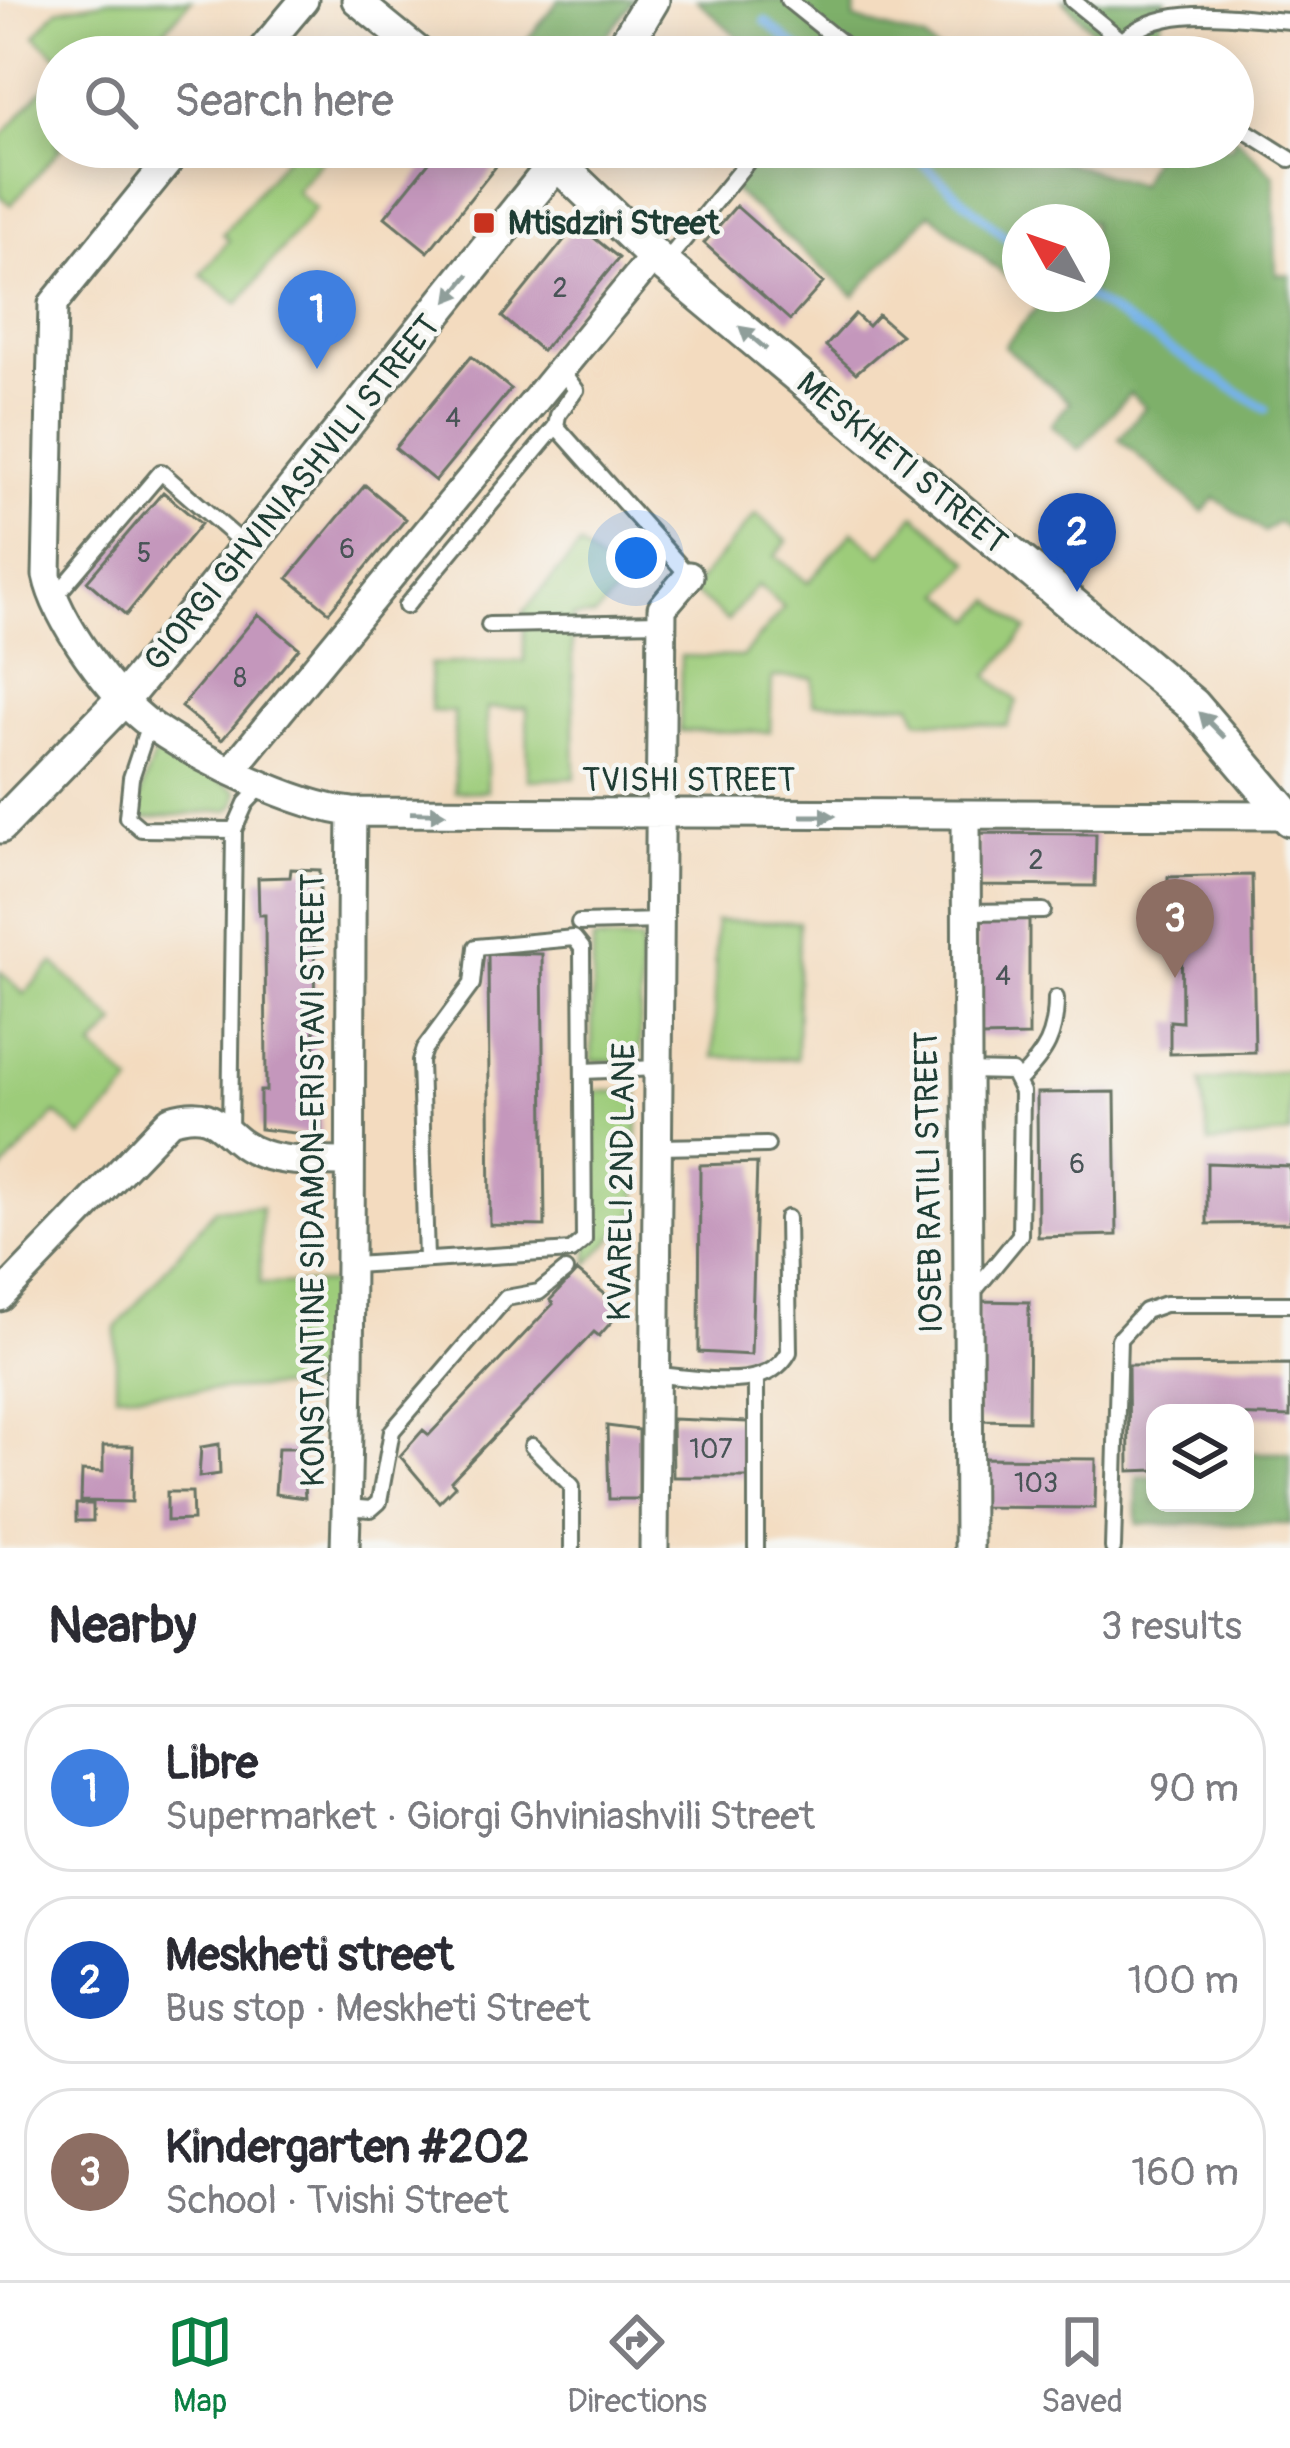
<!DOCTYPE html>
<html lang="en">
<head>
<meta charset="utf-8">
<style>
  :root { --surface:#fff; --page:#f2f2f3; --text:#2b2b33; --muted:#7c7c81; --line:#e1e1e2; --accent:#0b8043 }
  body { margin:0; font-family:Pangolin,sans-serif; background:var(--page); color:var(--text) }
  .controls { position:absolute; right:36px; bottom:36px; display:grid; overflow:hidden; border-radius:24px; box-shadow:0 6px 30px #0003 }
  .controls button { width:108px; height:108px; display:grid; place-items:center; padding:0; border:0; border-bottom:3px solid var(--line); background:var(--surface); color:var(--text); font:60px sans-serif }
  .compass { position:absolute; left:1002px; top:204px; width:108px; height:108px; border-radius:50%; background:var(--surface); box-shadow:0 6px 30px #0003; rotate:310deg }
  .you { position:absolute; left:636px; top:558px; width:42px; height:42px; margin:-30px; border:9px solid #fff; border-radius:50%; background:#1a73e8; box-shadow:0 0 0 18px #1a73e833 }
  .badge { display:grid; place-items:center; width:78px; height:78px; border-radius:50%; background:var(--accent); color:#fff; font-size:39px; font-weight:700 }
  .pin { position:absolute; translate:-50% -99px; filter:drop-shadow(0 3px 6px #0008) }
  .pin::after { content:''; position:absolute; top:63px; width:42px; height:36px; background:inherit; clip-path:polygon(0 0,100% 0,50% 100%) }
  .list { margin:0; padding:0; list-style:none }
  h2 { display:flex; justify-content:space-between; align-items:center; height:156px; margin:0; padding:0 48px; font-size:51px }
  h2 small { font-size:39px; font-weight:400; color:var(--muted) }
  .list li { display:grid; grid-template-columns:78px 1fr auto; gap:36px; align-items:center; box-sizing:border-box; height:168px; margin:0 24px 24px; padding:0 24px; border:3px solid var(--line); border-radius:48px }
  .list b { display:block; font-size:45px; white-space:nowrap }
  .list p { margin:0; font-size:39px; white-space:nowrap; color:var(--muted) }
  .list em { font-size:39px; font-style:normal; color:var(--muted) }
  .icon { flex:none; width:66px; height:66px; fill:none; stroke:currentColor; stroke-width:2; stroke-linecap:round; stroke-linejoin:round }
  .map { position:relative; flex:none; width:1290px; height:1548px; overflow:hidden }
  .search { position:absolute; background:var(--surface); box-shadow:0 6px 30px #0003; left:36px; right:36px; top:36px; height:132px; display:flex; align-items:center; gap:30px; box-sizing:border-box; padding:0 42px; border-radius:66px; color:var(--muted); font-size:45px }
  .sheet { height:732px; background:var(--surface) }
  nav { display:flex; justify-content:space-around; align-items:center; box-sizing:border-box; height:168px; border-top:3px solid var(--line); background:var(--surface); font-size:33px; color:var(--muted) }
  nav a { display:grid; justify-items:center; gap:6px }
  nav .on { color:var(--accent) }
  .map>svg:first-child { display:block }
  .green { fill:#9dcc7a; stroke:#5e8457; stroke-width:3 }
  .forest { fill:#7eb06a; stroke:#4e764f; stroke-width:3 }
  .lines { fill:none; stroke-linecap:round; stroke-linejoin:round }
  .stream { stroke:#76b2e8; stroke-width:9 }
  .building { fill:#c497bc }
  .service-casing { stroke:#697465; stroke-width:20 }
  .minor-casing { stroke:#697465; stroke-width:33 }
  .tertiary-casing { stroke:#697465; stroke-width:39 }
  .service { stroke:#fff; stroke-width:14 }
  .minor { stroke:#fff; stroke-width:27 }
  .tertiary { stroke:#fff; stroke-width:33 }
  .oneway { fill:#8f9e9a }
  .poi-dot { fill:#c8321e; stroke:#f6f6f2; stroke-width:4.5 }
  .labels { text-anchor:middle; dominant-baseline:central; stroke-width:9; stroke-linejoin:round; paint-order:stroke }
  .number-label { font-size:27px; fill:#485456 }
  .poi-label { font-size:33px; font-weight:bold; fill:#1f3d34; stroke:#f6f6f2; text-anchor:start }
  .street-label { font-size:33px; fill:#1f3d34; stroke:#f6f6f2 }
</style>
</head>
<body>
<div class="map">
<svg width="1290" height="1548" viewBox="0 0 1290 1548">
  <rect width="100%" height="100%" fill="#f6f6f2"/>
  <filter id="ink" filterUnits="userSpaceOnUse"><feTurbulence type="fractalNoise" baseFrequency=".00833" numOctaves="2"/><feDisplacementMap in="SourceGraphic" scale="24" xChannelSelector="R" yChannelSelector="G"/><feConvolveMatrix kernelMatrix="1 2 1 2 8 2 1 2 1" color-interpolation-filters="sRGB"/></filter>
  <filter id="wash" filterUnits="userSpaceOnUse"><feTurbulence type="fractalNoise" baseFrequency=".004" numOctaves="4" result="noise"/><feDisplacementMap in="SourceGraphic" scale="48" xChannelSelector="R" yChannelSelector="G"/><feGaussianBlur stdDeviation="2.7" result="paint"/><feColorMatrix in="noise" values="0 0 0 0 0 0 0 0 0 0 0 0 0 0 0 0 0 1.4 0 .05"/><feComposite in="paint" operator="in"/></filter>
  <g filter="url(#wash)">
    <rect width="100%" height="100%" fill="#f3dbbf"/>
    <path class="green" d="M110 0H191L141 57H58L35 36 57 10Z
      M57 73V147H62L11 205 0 196V138Z
      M294 147H333L296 191 315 209 238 304 201 275 229 240 223 234Z
      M756 514 787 541 775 556 808 583 853 531 881 555 915 515 970 562 943 594 974 620 992 600 1027 630 988 676 1017 701 1007 726 918 720 912 704 813 703V678L772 677 770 732 680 731 681 656 742 657 784 608 758 585 727 621 691 590Z
      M580 546 624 584 595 616 572 617 575 778 528 780 527 708H487V791L455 792 454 712 431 711 430 664 524 661V611Z
      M164 748 237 791 235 804 229 810 138 819 134 814 153 757Z
      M716 921 799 922 797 1059 714 1057Z
      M593 940 641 941 640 1062 592 1061Z
      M53 963 116 1023 93 1048 132 1084 82 1137 56 1113 0 1173V971L24 994Z
      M1290 1070V1134L1209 1144 1201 1082Z
      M590 1091 638 1092 637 1212 588 1264Z
      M261 1207 260 1284 335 1283 337 1385 116 1394V1328L216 1208Z"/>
    <path class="forest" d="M559 0H634L591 57H513Z
      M697 0H856L854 19 925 40 945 57H760Z
      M1063 0H1166L1152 57H1118Z
      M1233 135 1274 175 1276 274 1290 275V531L1277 522 1264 532 1215 498 1203 512 1119 439 1145 407 1130 393 1079 450 1051 425 1070 402 1004 346 1039 305 1027 294H1092V222H1020V288L930 213 854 296 732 189 767 147H1015L1139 185 1157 147H1233Z
      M1245 1453H1290V1524H1137V1477H1155V1503H1245Z"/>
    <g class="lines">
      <path class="stream" d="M765 21 808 57
        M904 147 1020 250
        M1083 294 1265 409"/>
    </g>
    <g id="blocks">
      <path class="building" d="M441 147H496L505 155 428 252 385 217Z
        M736 206 823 283 790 320 704 243Z
        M577 224 619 258 542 351 502 317Z
        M855 314 868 326 878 315 901 335 856 373 826 346Z
        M471 356 511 389 435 481 395 448Z
        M365 485 406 519 329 612 288 578Z
        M163 492 201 524 126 615 87 581Z
        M258 614 299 648 222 740 181 707Z
        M977 833 1096 834 1095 886 977 885Z
        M291 869 320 870V895H314L315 1107H321V1136L260 1129V1091H266L265 915H259L258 878 290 877Z
        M1252 875 1255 1052 1170 1054V1021L1182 1022 1181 911H1168V877Z
        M976 916H1029V1036L977 1037Z
        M488 953 542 954 545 1226 490 1225Z
        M1115 1092 1117 1235 1038 1237 1037 1093Z
        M757 1163 751 1355 699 1352 700 1165Z
        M1207 1163 1290 1166V1223L1207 1224Z
        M577 1271 623 1309 599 1336 594 1332 451 1481 455 1486 439 1502 400 1456 423 1430 429 1435 553 1304 550 1300Z
        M977 1301 1029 1302 1028 1421 976 1420Z
        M1290 1364V1417L1155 1413V1470L1129 1471 1128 1365Z
        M672 1419 748 1422 751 1477H673Z
        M607 1426 639 1430V1499H609Z
        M219 1444 220 1474 199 1477 201 1447Z
        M103 1446H133L132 1502 81 1501 82 1471 103 1472Z
        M278 1448H301L305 1498 275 1494Z
        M977 1458 1096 1459 1095 1508 977 1507Z
        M167 1492H192L193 1520 167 1521Z
        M76 1504H93V1521H76Z"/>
    </g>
  </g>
  <g filter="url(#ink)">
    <use href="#blocks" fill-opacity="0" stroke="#697465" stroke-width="3"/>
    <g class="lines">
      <defs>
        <path id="service" d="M788 0 859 57
          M1072 0 1142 57
          M1122 41C1163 1 1237 18 1290 21
          M1233 123 1290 159
          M664 264 756 151
          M561 370 576 390 558 415 556 426 689 576
          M55 597 161 472 247 547
          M406 606 556 426
          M489 625 662 622
          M149 724 131 778 127 817 141 829 234 830
          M963 912 1043 911
          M579 923 661 921
          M583 1071 659 1068
          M964 1071 1012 1072 1022 1092 1020 1235 969 1297
          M1020 1079C1046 1053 1056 1036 1056 998
          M230 1133 234 830 246 803 264 784
          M658 1147 767 1145
          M354 1265 571 1251 584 1240 582 948 574 938 476 947 472 984 424 1049 420 1061 426 1259
          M656 1375C698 1377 766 1395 789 1352L787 1218
          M532 1446 572 1486V1548
          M346 1507 371 1509 379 1502 392 1431 506 1298 539 1292 565 1271
          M756 1548V1379
          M1113 1548 1119 1339 1145 1311 1165 1304H1290"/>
        <path id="minor" d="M356 0 426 57
          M256 57 304 0
          M180 147 53 304 47 575C56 620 113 698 151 725 198 759 296 806 352 812L1290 815
          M233 768 654 256
          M966 815 969 1548
          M0 1297 170 1120C223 1103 220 1140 262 1154 289 1163 319 1161 347 1162
          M345 1548C353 1303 349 1058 352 812
          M654 1548 662 608 689 576"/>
        <path id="tertiary" d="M618 57 652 0
          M559 165 654 256 1193 705 1290 819
          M0 826 124 698 186 623 569 147"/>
      </defs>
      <use href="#service" class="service-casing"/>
      <use href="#minor" class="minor-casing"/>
      <use href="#tertiary" class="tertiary-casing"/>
      <use href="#service" class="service"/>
      <use href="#minor" class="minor"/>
      <use href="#tertiary" class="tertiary"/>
    </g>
    <defs><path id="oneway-solid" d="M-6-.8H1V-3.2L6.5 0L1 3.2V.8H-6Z" transform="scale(3)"/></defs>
    <g class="oneway">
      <use href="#oneway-solid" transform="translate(458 288) rotate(129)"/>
      <use href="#oneway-solid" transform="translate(753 338) rotate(-140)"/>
      <use href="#oneway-solid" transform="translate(1212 725) rotate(-135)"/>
      <use href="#oneway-solid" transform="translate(428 813) rotate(1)"/>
      <use href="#oneway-solid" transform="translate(818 816)"/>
    </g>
  </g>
  <rect class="poi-dot" x="472" y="211" width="24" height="24" rx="6"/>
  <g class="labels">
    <g class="number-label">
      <text x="560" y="288">2</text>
      <text x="453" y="418">4</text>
      <text x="347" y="549">6</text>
      <text x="144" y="553">5</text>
      <text x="240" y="678">8</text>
      <text x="1036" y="860">2</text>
      <text x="1003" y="976">4</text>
      <text x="1077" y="1164">6</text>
      <text x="711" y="1449">107</text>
      <text x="1036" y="1483">103</text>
    </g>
    <g class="poi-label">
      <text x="508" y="223">Mtisdziri Street</text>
    </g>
    <g class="street-label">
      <text transform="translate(902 463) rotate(40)">MESKHETI STREET</text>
      <text transform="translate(292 493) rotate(-51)">GIORGI GHVINIASHVILI STREET</text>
      <text x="689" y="780">TVISHI STREET</text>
      <text transform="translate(313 1180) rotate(-90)">KONSTANTINE SIDAMON-ERISTAVI STREET</text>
      <text transform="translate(622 1182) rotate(-89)">KVARELI 2ND LANE</text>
      <text transform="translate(929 1182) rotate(-91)">IOSEB RATILI STREET</text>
    </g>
  </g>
</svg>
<div class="controls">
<button><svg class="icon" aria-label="layers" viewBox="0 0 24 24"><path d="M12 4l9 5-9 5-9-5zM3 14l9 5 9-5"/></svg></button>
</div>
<svg class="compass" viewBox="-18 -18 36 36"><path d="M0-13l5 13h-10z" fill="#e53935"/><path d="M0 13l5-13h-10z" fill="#7c7c81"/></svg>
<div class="you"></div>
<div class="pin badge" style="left:317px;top:369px;background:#3f7fe0">1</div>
<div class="pin badge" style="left:1077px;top:592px;background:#1a4fb4">2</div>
<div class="pin badge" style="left:1175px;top:978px;background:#8d6e63">3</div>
<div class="search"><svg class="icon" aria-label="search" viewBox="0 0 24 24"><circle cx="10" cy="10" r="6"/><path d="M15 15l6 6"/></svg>Search here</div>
</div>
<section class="sheet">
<h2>Nearby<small>3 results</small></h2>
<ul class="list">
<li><span class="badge" style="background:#3f7fe0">1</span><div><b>Libre</b><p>Supermarket · Giorgi Ghviniashvili Street</p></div><em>90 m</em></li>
<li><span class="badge" style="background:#1a4fb4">2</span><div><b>Meskheti street</b><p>Bus stop · Meskheti Street</p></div><em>100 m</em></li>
<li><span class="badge" style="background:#8d6e63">3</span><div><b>Kindergarten #202</b><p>School · Tvishi Street</p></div><em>160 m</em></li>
</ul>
</section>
<nav>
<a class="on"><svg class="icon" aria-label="map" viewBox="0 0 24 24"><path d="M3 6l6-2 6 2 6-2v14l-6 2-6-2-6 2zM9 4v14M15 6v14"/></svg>Map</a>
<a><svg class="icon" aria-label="directions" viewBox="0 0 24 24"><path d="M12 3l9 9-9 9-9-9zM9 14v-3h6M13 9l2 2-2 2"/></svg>Directions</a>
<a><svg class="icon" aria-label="saved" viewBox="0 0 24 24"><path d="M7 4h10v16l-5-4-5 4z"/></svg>Saved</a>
</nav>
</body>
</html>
